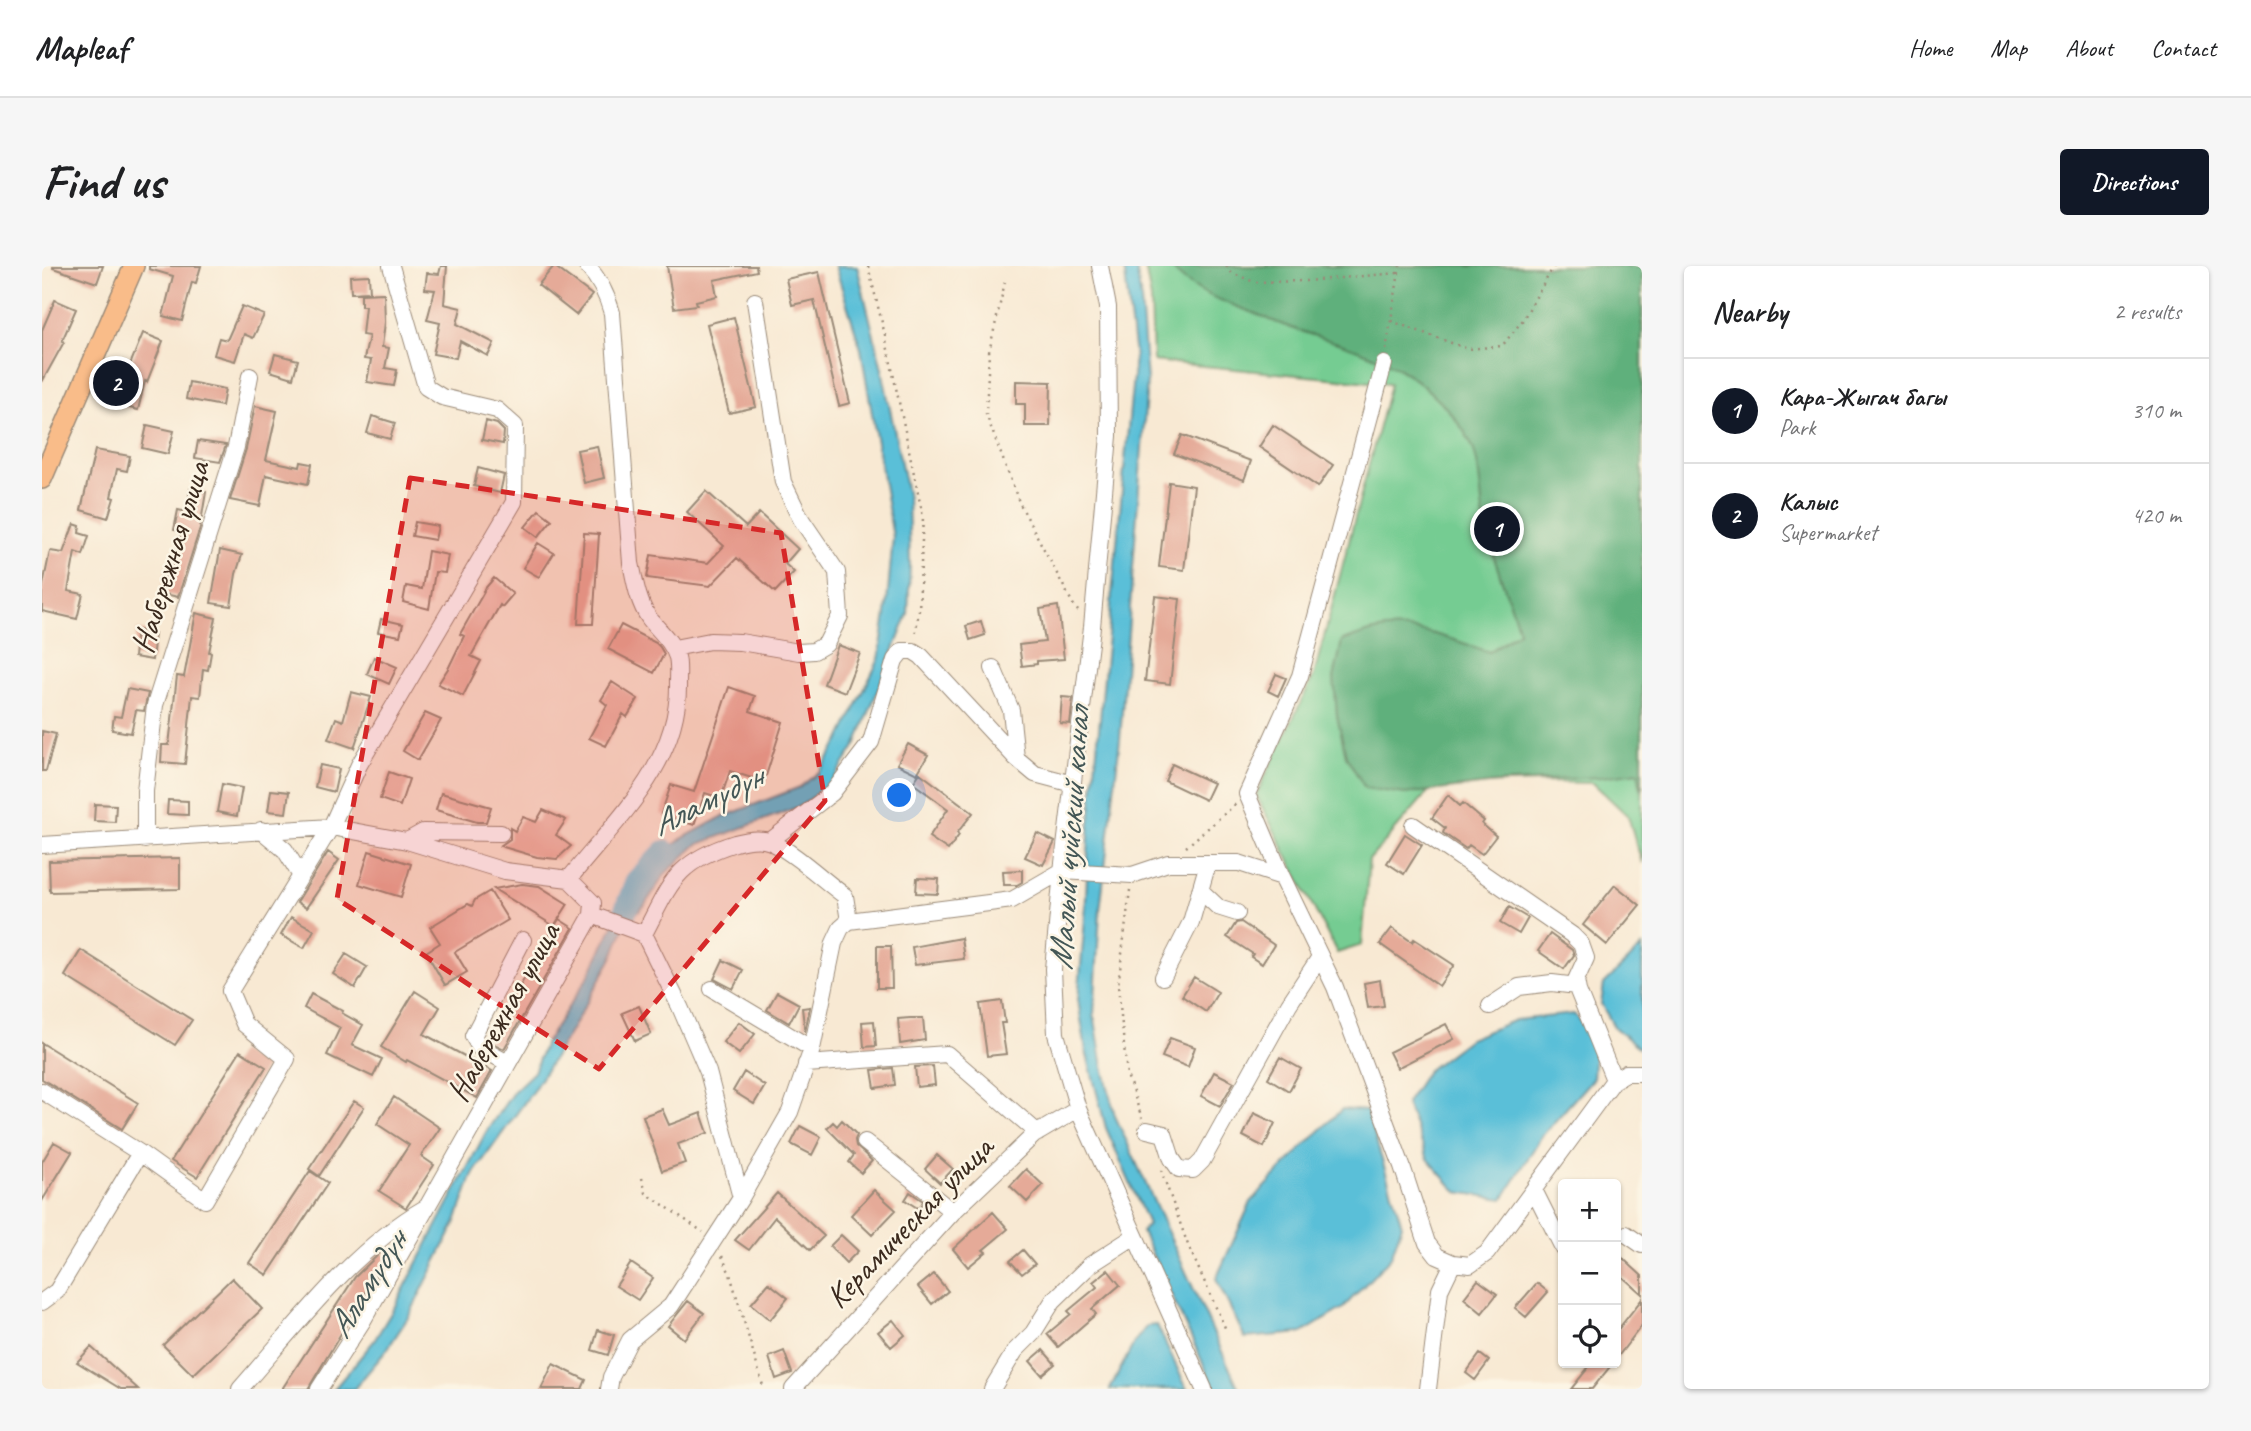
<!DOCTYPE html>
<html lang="en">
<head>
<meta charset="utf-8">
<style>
  :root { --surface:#fff; --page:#f6f6f6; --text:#202124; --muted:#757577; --line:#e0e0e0; --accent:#111827 }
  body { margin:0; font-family:Caveat,sans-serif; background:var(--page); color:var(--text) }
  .controls { position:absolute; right:21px; bottom:21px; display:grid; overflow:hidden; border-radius:7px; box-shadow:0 2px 5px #0004 }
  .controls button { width:63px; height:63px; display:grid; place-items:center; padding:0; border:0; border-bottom:2px solid var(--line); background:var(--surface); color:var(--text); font:35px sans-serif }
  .you { position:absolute; left:858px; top:530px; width:24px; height:24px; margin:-18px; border:5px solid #fff; border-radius:50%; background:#1a73e8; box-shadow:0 0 0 10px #1a73e833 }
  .badge { display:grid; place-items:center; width:46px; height:46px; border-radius:50%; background:var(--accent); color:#fff; font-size:23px; font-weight:700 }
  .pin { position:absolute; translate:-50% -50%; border:4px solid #fff; box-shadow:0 2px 7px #0006 }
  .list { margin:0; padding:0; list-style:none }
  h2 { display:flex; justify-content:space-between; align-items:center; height:91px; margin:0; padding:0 28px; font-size:30px }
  h2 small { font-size:23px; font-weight:400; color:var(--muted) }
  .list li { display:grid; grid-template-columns:46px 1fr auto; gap:21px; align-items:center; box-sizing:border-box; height:105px; padding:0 28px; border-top:2px solid var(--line) }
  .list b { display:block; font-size:26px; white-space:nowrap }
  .list p { margin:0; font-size:23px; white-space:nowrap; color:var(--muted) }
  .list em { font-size:23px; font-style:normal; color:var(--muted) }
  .icon { flex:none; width:38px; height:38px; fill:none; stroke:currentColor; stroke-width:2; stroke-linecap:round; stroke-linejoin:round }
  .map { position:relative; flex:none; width:1600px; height:1123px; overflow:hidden; border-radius:7px }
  header { display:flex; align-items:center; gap:42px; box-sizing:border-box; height:98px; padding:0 35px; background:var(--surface); border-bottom:2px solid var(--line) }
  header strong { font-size:33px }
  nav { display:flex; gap:38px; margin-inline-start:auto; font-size:24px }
  .intro { display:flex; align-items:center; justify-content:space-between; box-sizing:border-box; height:168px; padding:0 42px }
  h1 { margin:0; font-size:49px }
  .button { padding:18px 32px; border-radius:7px; background:var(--accent); color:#fff; font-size:24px; font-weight:700 }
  main { display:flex; gap:42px; padding:0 42px }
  aside { flex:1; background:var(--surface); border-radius:7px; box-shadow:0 2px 5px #0004 }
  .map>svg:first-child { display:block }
  .green { fill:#74cc92; stroke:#587b58; stroke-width:2 }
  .forest { fill:#5fb07c; stroke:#4d6d4d; stroke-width:2 }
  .water { fill:#5abfd8; stroke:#4a747b; stroke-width:2 }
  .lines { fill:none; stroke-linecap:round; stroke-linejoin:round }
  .river { stroke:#5abfd8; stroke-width:24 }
  .building { fill:#e5aa98 }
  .minor-casing { stroke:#9a8a78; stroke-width:18 }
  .major-casing { stroke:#9a8a78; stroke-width:22 }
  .path { stroke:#9a8a78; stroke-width:2.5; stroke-dasharray:2 5; stroke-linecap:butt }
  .minor { stroke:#fff; stroke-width:16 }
  .major { stroke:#f9bc89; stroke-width:19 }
  .marked { fill:#d62828; fill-opacity:0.2; stroke:#d62828; stroke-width:5; stroke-dasharray:14 9; stroke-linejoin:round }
  .labels { text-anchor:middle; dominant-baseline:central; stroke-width:5; stroke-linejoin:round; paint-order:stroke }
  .street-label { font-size:33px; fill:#3b2a1e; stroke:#fcf5e5 }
  .water-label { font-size:35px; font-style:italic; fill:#445756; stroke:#fcf5e5 }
</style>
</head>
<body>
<header>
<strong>Mapleaf</strong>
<nav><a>Home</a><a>Map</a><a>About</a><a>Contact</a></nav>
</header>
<div class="intro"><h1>Find us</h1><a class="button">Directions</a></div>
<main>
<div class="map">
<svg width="1600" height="1123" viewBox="0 0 1600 1123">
  <rect width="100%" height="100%" fill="#fcf5e5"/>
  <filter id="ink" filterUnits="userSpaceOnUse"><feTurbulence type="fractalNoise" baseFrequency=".0143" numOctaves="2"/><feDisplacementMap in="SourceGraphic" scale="14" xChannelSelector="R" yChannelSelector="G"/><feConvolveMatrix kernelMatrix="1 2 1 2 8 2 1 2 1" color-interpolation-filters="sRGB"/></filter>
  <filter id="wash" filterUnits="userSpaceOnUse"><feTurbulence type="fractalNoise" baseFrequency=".00686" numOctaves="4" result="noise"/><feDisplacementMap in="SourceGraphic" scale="28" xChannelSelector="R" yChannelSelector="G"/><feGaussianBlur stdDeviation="1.57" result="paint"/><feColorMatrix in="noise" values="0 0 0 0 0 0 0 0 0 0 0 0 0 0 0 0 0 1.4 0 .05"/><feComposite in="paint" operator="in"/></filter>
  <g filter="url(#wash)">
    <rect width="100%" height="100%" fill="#f8e9d3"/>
    <path class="green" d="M1103 0H1600V597L1586 550 1551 517 1502 516 1392 519 1327 594 1320 679 1295 687 1214 529 1272 409 1348 118 1111 95 1109 33Z"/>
    <path class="forest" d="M1128 0H1600V528L1596 506 1559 511 1455 517 1363 528 1323 522 1304 490 1295 450 1292 412 1300 375C1311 372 1322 367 1333 365 1370 356 1412 374 1447 386L1477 365C1467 332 1454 301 1445 269 1438 245 1440 207 1432 185 1420 153 1383 117 1354 101 1313 78 1266 71 1224 52 1192 38 1151 29 1128 0Z"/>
    <path class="water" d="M793 0H815L840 103 866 232 868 299 866 348 814 479 790 516 759 540 654 579 624 607 602 640 585 656 570 692 528 766 490 826 431 908 413 958 367 1050 344 1085 312 1123H292L332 1075 352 1042 444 866 472 825 492 806 502 779 547 709 579 643 606 599 639 573 678 552 758 521 778 505 798 474 837 393 844 348 851 271 819 83Z
      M1082 0H1094L1099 34 1105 115 1078 473 1058 644 1052 748 1061 801 1073 850 1197 1123H1173L1100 966 1106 958 1064 862 1044 785 1036 734 1043 652 1047 567 1093 90Z
      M1600 681V784L1573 762 1559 738 1562 718Z
      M1532 748 1548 768 1553 782 1551 812 1499 871 1461 933 1415 926 1386 893 1364 837 1385 805 1427 773 1473 754Z
      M1300 843 1325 845 1360 959 1349 991 1301 1042 1260 1067 1203 1072 1174 1013 1209 936 1260 882Z
      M1115 1059 1145 1123H1068L1093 1075 1105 1060Z"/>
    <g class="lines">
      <path class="river" d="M581 651 595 615 623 586"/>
    </g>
    <g id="blocks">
      <path class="building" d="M11 0H61L55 17 11 2Z
        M107 0H159L154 17 150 16 140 55 121 50 131 10 107 3Z
        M399 0H405L402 38 419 42 415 58 452 77 446 90 418 75 414 92 391 88 398 57 385 54 393 24 383 23 385 7 397 8Z
        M512 0 550 29 534 49 496 19Z
        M625 0H714L715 5 672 14 675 30 654 35 655 39 632 42Z
        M777 6 808 137 797 140 772 34 750 39 744 13Z
        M327 9 328 26 309 27 308 10Z
        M342 27 343 56 340 81 347 82 343 102 355 104 352 120 325 116 329 94 322 93 327 70 320 69 323 40H319V28Z
        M13 34 34 43 20 75 22 76 0 116V64Z
        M200 40 222 49 211 72 202 68 193 95 172 89 177 72 185 74Z
        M692 51 714 141 687 147 665 58Z
        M101 67 121 75 105 116 103 115 96 144 75 139 83 111Z
        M233 88 256 94 251 112 228 105Z
        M974 115 1009 116 1008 160H983V138H974Z
        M147 116 183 123 180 140 144 133Z
        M213 140 235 145 224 194 258 201 259 196 270 198 266 218 224 209 218 240 188 234 204 183Z
        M330 150 353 157 348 173 325 167Z
        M444 155 455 158 462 165 461 178 440 174Z
        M105 159 132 165 126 188 100 182Z
        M1231 159 1291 199 1276 221 1217 181Z
        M1140 169 1209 195 1202 214 1132 188Z
        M156 175 184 179 178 196 153 192Z
        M555 180 562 212 542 217 535 184Z
        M53 184 88 190 85 205 75 203 69 231 72 232 66 252 39 244Z
        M436 202 462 209 458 227 432 220Z
        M1127 216 1152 220 1142 304 1117 301Z
        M148 223 164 226 158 262 136 331 119 327 125 301 130 302 139 265 132 264 136 244 145 246Z
        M664 225 704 261 717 247 756 283 743 298 752 306 733 326 695 292 668 320 605 312 609 289 666 297 682 280 645 246Z
        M497 244 510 254 496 271 483 261Z
        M373 256 396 260 393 274 370 270Z
        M32 258 38 260 37 267 47 270 41 289 33 286 26 325 41 328 35 353 0 345V324L8 285 21 287Z
        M542 267 557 268 551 358H536Z
        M496 277 512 287 497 311 481 302Z
        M178 284 200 289 194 308 189 340 169 337Z
        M386 285 406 289 403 307 393 306 387 343 361 336 364 320 380 323Z
        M452 312 471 328 460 341 458 339 429 390 439 395 421 430 396 418 407 401 422 370 418 368 442 326 441 325Z
        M1113 330 1138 333 1128 418 1103 415Z
        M1016 340 1022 393 995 395V398L980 400 977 379 1003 376 998 343Z
        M154 347 174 352 167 386 169 387 166 404 161 403 158 431 150 430 143 498 119 496 120 479H127L135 410 142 411Z
        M339 353 361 358 358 370 336 366Z
        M939 355 943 369 928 374 924 360Z
        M579 359 614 377 618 381 622 388 612 407 566 383Z
        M95 364 113 367 110 394 92 391Z
        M796 379 818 387 803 426 782 418Z
        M332 391 355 401 347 418 325 408Z
        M1234 408 1244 412 1236 430 1226 425Z
        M570 416 596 433 585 451 581 448 564 480 547 472 565 439 559 434Z
        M687 421 713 430 708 445 741 456 722 516 688 505 679 532 663 527 652 559 619 548 629 519 652 526Z
        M85 423 106 427 102 445 94 444 89 467 70 464 72 450 79 451Z
        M309 426 329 431 312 482 286 473 294 452 301 455Z
        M1020 431 1031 432 1028 458 1018 457Z
        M383 447 399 454 376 494 361 485Z
        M0 465 14 468 4 505H0Z
        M866 478 886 489 875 508 855 498Z
        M1130 498 1171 517 1163 534 1123 515Z
        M278 499 297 503 292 526 273 521Z
        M347 506 367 513 358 540 338 533Z
        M878 507 931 547 915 567 917 569 906 584 887 571 906 543 871 517Z
        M180 518 200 522 195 550 175 546Z
        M229 524 247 526 244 547 226 545Z
        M399 527 449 541 444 556H435L394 544Z
        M1406 529 1418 540 1421 537 1442 555 1440 558 1454 570 1440 588 1427 579 1424 583 1401 567 1403 562 1390 552Z
        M126 534 146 535V549L125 548Z
        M53 538 74 539 73 556 52 555Z
        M501 544 524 554 514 569 529 580 515 593 495 591 458 580 468 573V562L473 565 481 551 494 556Z
        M995 567 1013 576 1001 599 983 591Z
        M1363 568 1380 579 1362 608 1345 597Z
        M327 585 369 598 359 631 317 618Z
        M286 586 297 594 264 642 255 636Z
        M138 592V623L8 626 7 595Z
        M980 604V616L975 619H962L961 605Z
        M875 612 897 613 896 628 874 627Z
        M480 618 497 620 526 638 512 660 452 623Z
        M1573 619 1598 639 1565 679 1541 659Z
        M448 625 466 654 413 686 425 706 403 719 384 686 398 677 388 661 426 638 430 640 433 634Z
        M1467 641 1486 652 1477 668 1458 657Z
        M249 651 272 664 262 682 239 669Z
        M517 653 531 662 462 783 446 775Z
        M1199 656 1232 679 1220 698 1209 691 1211 688 1185 671 1194 657Z
        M1350 662 1370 676 1372 673 1412 699 1397 720 1338 678Z
        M1508 668 1530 684 1532 689 1522 703 1496 685Z
        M919 672 922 693 873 699 870 681Z
        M835 680H849L850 722H835Z
        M39 684 150 754 133 779 23 710Z
        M304 688 325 701 313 722 291 708Z
        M681 694 701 704 691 723 672 713Z
        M1152 711 1176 726 1164 746 1140 730Z
        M1338 714 1342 740 1326 742 1322 717Z
        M373 725 398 741 382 768 450 805 435 832 365 794 364 796 339 781Z
        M735 726 757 738 747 757 725 744Z
        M269 728 301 745 300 747 321 759 310 779 340 793 331 811 285 789 298 762 262 742Z
        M960 735 963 757H959L964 788 945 790 938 738Z
        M597 740 609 768 593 775 580 747Z
        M768 741 763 766 760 742Z
        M868 752H881L883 774 858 778 856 753Z
        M832 755 834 780 822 781 820 756Z
        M697 756 713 768 697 788 681 776Z
        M1404 758 1412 773 1355 802 1347 786Z
        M1128 772 1153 781 1146 801 1120 791Z
        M0 777 96 837 80 863 0 813Z
        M198 785 224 801 155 911 129 895Z
        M1238 791 1259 803 1247 825 1226 812Z
        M891 800 893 819 875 821 873 801Z
        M851 802 853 819 833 822 830 804Z
        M702 806 723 820 712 838 691 825Z
        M1172 806 1192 816 1178 840 1159 830Z
        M352 831 398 862 379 890 392 899 364 942 337 925 367 879 335 858Z
        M312 835 322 841 277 910 267 903Z
        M620 843 627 859 659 847 666 867 636 878 643 897 620 905 601 850Z
        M1212 847 1233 857 1222 881 1201 870Z
        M800 854 815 869 813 874 814 880 830 895 819 907 807 896 812 889 785 862 791 856 795 860Z
        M758 860 779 871 770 889 749 878Z
        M12 876 30 886 0 935V896Z
        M895 889 911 903 898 917 883 903Z
        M984 903 1001 919 985 936 968 920Z
        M268 905 286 917 225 1009 207 997Z
        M832 924 854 944 830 969 809 949Z
        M868 926 881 935 877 943 863 934Z
        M735 927 782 970 768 984 733 951 707 984 693 974Z
        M951 946 966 963 941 984 944 986 926 1001 911 983Z
        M799 969 816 985 804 997 788 980Z
        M981 984 993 998 980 1008 968 995Z
        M339 986 345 990 266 1123H240L313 1011Z
        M1574 986 1600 1010V1028L1574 1005Z
        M589 997 611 1012 596 1034 574 1020Z
        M1066 1004 1078 1019 1050 1043 1054 1048 1016 1081 1005 1068 1029 1048 1026 1045 1055 1021 1051 1016Z
        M892 1008 906 1025 890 1038 876 1021Z
        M190 1012 220 1043 151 1109 121 1079Z
        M1436 1014 1455 1028 1440 1047 1422 1032Z
        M727 1017 746 1032 728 1054 709 1038Z
        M1495 1017 1506 1026 1484 1051 1473 1042Z
        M1600 1033V1059L1574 1093V1066Z
        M646 1035 662 1047 642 1073 626 1060Z
        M851 1054 863 1069 849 1081 836 1066Z
        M556 1064 572 1069 566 1089 550 1084Z
        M49 1081 96 1123H79L35 1096Z
        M1001 1084 1013 1098 1000 1109 988 1095Z
        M742 1085 750 1107 734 1113 727 1091Z
        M1438 1088 1447 1095 1433 1114 1424 1107Z
        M1550 1097H1571L1550 1123H1529Z
        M511 1098 544 1114 540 1123H499Z"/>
    </g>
  </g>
  <g filter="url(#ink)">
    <use href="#blocks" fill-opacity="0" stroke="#9a8a78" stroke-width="2"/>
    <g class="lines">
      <defs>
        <path id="minor" d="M1058 0 1066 41 1067 170 1050 361 1020 605 1011 703 1014 768 1036 843 1162 1123
          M1342 98 1258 410 1205 528 1240 611 1293 721 1360 900 1385 977 1395 990 1411 997 1428 999 1445 987 1572 814 1584 807H1600
          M632 382 668 375 698 376 757 386 772 385 784 378 798 350 795 306 759 253 741 216 713 35
          M951 402 969 444 974 492
          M1371 559 1530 669 1539 678 1544 692 1534 714 1536 725 1572 814
          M219 564 243 584 259 610
          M103 574V525L113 439 194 181 208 110
          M365 575 381 566 459 567
          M728 575 790 527 829 476 853 394 860 385H871L879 390 974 492 993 508 1031 518
          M0 579 289 561 365 575 463 605 527 613 551 637 550 649 320 1056 277 1123
          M527 613C573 555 638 497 636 417 636 409 637 399 635 391 630 375 617 365 607 352 596 336 593 316 589 297L570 47C565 29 558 14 545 0
          M1158 624 1176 641 1195 647
          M550 649 602 668 638 741 666 806 699 932
          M602 668C629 617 633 596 693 577 704 574 718 571 729 576 752 586 782 615 803 630L807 655
          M1121 711 1149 656 1166 597
          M670 723 770 783
          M1448 740 1477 721 1510 717 1535 720
          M466 797 438 782 431 770 481 674
          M764 798 905 788 996 867
          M0 825 98 887 163 934 245 793 202 758 188 725 289 561 317 499 472 236 473 160 455 144 400 131 384 121 349 0
          M1105 864 1122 868 1130 893 1137 903 1151 904 1160 895 1247 738 1278 691
          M823 876 911 946
          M1492 924 1521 982
          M1584 968 1600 979
          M0 1036 15 1025 98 887
          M198 1123C253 1061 310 984 383 942
          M567 1123 569 1111 588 1074 629 1040 699 932 748 846 770 783 792 677 799 662 807 655 970 634 1020 605 1090 609 1126 597H1197L1240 611
          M751 1123 911 946 992 869 1036 843
          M950 1123 973 1085 991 1067 1011 1035 1048 999 1093 970
          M1386 1123 1398 1024 1411 997"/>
        <path id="major" d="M0 213 92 0"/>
      </defs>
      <use href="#minor" class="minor-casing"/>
      <use href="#major" class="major-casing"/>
      <path class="path" d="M826 0 843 69 881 251 877 344 873 371
        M1184 0 1190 7 1212 16 1264 15 1356 7
        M963 16 947 86 944 148 977 236 1031 338 1036 345
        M1349 55 1426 83 1460 80 1480 55 1512 0
        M1344 84 1358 0
        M1144 581 1195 537
        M1088 624 1076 720 1085 809 1100 852
        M1119 904 1146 979 1185 1066
        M600 912 604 927 661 966
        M680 990 688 1008 722 1123"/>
      <use href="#minor" class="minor"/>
      <use href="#major" class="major"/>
    </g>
  </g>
  <path class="marked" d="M368 212 739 267 783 535 557 803 295 633Z"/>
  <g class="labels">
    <g class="street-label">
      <text transform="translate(128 291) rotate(-73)">Набережная улица</text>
      <text transform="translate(461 746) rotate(-61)">Набережная улица</text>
      <text transform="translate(867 956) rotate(-46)">Керамическая улица</text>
    </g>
    <g class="water-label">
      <text transform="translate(665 534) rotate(-26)">Аламүдүн</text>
      <text transform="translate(1027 573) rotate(-86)">Малый чуйский канал</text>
      <text transform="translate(325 1018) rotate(-58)">Аламүдүн</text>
    </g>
  </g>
</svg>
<div class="controls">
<button>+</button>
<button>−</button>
<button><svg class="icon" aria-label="locate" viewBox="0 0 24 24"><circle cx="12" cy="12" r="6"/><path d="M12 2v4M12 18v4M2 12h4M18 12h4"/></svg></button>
</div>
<div class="you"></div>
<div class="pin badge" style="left:1455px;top:263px">1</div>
<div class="pin badge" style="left:74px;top:117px">2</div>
</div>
<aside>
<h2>Nearby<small>2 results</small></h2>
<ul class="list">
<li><span class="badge">1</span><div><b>Кара-Жыгач багы</b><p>Park</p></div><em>310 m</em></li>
<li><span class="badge">2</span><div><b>Калыс</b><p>Supermarket</p></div><em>420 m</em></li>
</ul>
</aside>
</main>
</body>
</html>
